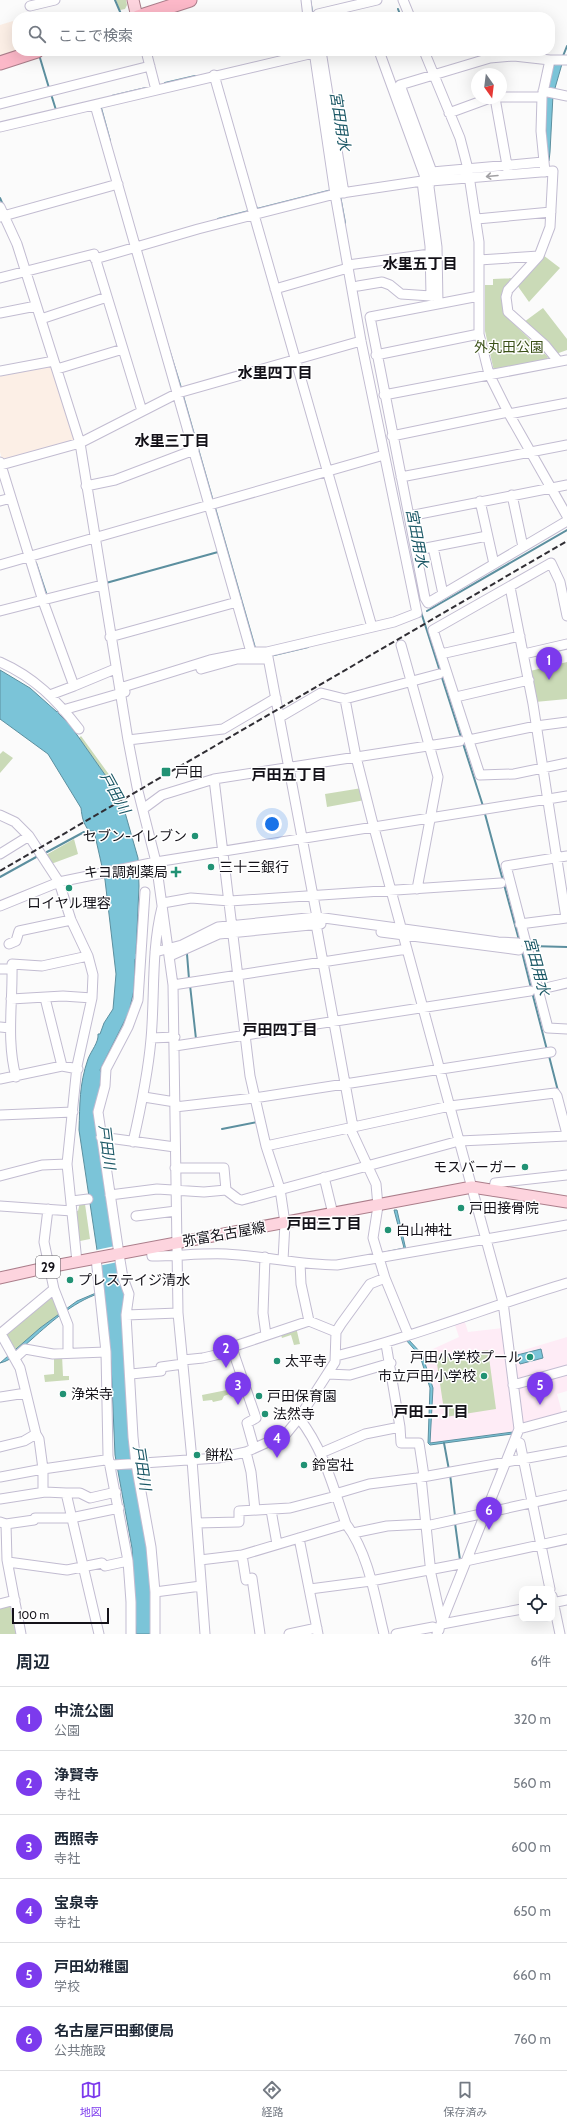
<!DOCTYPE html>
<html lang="ja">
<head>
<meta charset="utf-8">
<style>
  :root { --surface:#fff; --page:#f2f2f3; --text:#1f2937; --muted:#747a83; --line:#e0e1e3; --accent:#7c3aed }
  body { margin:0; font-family:Cabin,"Noto Sans JP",sans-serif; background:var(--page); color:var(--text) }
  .controls { position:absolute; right:12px; bottom:12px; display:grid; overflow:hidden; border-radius:8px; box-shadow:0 4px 16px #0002 }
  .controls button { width:36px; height:36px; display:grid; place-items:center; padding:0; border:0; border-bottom:1px solid var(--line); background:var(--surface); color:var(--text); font:20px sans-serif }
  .compass { position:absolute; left:471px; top:68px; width:36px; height:36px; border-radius:50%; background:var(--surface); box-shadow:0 4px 16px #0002; rotate:166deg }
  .scale { position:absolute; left:12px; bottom:10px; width:97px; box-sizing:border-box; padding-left:4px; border:2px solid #141219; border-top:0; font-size:11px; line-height:14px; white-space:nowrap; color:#141219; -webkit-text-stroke:3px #fff; paint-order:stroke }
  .you { position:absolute; left:272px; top:824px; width:14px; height:14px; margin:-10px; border:3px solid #fff; border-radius:50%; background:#1a73e8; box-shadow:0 0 0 6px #1a73e833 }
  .badge { display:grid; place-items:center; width:26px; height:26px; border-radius:50%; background:var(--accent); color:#fff; font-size:13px; font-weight:700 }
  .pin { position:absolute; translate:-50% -33px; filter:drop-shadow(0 1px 2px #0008) }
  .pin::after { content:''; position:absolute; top:21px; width:14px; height:12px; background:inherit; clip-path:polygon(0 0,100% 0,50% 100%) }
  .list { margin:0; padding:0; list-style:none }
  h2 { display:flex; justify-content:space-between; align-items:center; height:52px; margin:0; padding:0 16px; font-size:17px }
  h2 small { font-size:13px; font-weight:400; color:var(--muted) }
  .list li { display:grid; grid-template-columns:26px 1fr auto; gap:12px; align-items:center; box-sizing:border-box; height:64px; padding:0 16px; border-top:1px solid var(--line) }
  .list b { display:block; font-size:15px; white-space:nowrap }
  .list p { margin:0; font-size:13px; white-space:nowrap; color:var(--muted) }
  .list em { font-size:13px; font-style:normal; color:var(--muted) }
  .icon { flex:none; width:22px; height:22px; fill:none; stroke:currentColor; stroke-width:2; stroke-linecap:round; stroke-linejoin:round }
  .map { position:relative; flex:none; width:567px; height:1634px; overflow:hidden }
  .search { position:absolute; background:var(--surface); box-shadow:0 4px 16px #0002; left:12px; right:12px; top:12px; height:44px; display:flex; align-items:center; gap:10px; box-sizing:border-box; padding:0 14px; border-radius:16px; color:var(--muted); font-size:15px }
  .sheet { height:436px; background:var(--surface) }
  nav { display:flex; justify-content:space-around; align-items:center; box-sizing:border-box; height:56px; border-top:1px solid var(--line); background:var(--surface); font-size:11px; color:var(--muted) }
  nav a { display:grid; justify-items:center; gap:2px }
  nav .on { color:var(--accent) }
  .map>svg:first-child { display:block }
  .industrial { fill:#fcefe6 }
  .education { fill:#feecf6 }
  .green { fill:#cadab7 }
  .water { fill:#7bc4d8; stroke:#5c8f9f }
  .pier { fill:#fbfbfb }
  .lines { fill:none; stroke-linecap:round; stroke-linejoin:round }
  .stream { stroke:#5c8f9f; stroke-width:2 }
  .minor-casing { stroke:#c2bcd1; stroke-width:11 }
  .major-casing { stroke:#ab7e8b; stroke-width:13 }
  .highway-casing { stroke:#ab7e8b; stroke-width:15 }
  .minor { stroke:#fff; stroke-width:9 }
  .major { stroke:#fdd4de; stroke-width:11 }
  .highway { stroke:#fcb8c8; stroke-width:13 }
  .rail { stroke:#302e34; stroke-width:2; stroke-dasharray:6 3; stroke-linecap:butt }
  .oneway { stroke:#a1a0a3 }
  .poi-dot { fill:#219274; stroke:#fff; stroke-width:1.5 }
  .labels { text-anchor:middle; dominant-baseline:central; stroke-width:3; stroke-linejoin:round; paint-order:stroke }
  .shield { fill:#fff; stroke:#5a595e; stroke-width:1 }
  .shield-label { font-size:13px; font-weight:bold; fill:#141219 }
  .park-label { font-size:14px; fill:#3a5017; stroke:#fff }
  .poi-label { font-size:14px; fill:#141219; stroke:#fff; text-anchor:start }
  .street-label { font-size:14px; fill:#141219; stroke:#fff }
  .water-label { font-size:15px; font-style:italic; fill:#1a5765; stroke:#fff }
  .neighbourhood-label { font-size:15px; font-weight:bold; fill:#141219; stroke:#fff }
</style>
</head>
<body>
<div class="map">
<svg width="567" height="1634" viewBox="0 0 567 1634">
  <rect width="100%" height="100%" fill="#fbfbfb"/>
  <path class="industrial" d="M13 21 17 35V51L0 56V25Z
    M51 363 77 441 2 460 0 452V373Z"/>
  <path class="education" d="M464 1319 468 1332 503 1328 507 1355 567 1337V1368L511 1383 515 1424 513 1432 430 1443 433 1388 422 1354 459 1337 454 1322Z
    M567 1372V1391L557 1394 563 1416 523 1424 518 1386Z"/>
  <path class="green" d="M116 0H126L127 5 125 9 120 10Z
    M543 255 560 268 529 302 517 285 536 267Z
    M514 278 502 298 505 312 510 320 548 357 546 361 494 371 485 331V285H493V279Z
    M543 308 567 339V350L556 354 524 322Z
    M567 662V699L535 702 530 671Z
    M81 736 113 780 108 779 79 738Z
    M3 751 13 758 0 773V754Z
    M362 788 365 800 327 807 325 794Z
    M74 839 78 854 51 864 46 855Z
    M80 1202 85 1204 90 1239 75 1242 74 1211H78Z
    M50 1296 54 1297 61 1313 40 1328 16 1350 5 1334Z
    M296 1327 300 1344 294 1345 291 1335 282 1338 280 1332Z
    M488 1350 496 1409 445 1417 436 1357Z
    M54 1355H62L63 1376H69V1380L45 1382 44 1375 54 1374Z
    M237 1388 238 1391 224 1396 222 1400 213 1402 212 1400 203 1401 202 1395Z
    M11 1603 19 1634H0V1606Z"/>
  <path class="water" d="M564 57 553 95 550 152 549 161H547C546 137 543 89 553 67 555 63 561 60 564 57Z
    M0 670 30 688 57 712 59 709 60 711 58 713 70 725 108 779 113 780 122 792 124 809 138 858 139 886 136 954 139 955V959H135L134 990 129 1012 100 1070 103 1076H101L100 1089 95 1112 114 1251 117 1270 125 1290V1306L152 1596 153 1634H136L132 1548 115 1455 111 1363 104 1292C77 1299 52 1321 32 1339 21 1348 14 1360 0 1363L40 1328 77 1301 103 1290 79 1130C80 1104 79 1085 88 1059 91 1051 99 1042 98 1034H100L104 1023 113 1009 116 974 105 880 94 831H89C83 823 82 817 81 808L48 754 0 719Z
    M394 1210H397L406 1250 380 1254V1253L404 1248Z
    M408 1339 422 1354 433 1388 430 1443 513 1432 512 1434 430 1445 428 1443 430 1388 420 1356 406 1340Z
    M541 1349 543 1358 520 1364 517 1355Z"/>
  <path class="pier" d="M115 1246 118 1262 98 1266 96 1250Z"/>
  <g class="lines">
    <path class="stream" d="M115 0 121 14
      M310 0 313 16
      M398 9 401 17
      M563 56 567 46
      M40 58 49 88
      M165 83 195 76
      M51 94 56 110
      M112 96 146 88
      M101 108 110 141
      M340 196 345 223
      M0 198 3 205
      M256 206 257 209 332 190
      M218 219 249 211
      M167 343 181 388
      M183 396 212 498
      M215 508 255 648
      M36 563 47 596
      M106 583 218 552
      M427 611 567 530
      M421 612 483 806
      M270 656 308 647
      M485 814 519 940
      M47 852 84 832
      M0 877 38 856
      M530 946 567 947
      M522 952 531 988
      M187 954 189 979
      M190 985 196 1039
      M532 992 547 1050
      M549 1056 558 1091
      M222 1129 257 1122
      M444 1443 449 1470
      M450 1474 455 1516
      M455 1523 460 1560"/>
    <defs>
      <path id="minor" d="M306 0 308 17
        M403 0 410 17
        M30 6 55 0
        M316 17 318 14 377 0
        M146 51 156 90
        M321 51 344 193
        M424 51 460 138 468 169 479 242V334L489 374 509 414 567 516
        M550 60H567
        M214 75 372 627
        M543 91 567 96
        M501 97H542
        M495 98 508 171
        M0 104 150 66
        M95 105 251 652
        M449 113 490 98
        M0 127 322 51
        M432 172 543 162
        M431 181 553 171 550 227 539 256 508 290 506 297 508 312 545 345 558 361
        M0 207 17 244 80 443 128 740 137 787 156 862 173 985 178 1313 192 1460 205 1634
        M0 217 118 184
        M477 219 551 212
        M95 259 198 229 335 194 422 181
        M479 260 539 256
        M348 265 430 254
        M0 278 94 254 142 411
        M358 286 382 282 390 285 401 294 431 296 430 246 422 181 425 177 379 51
        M275 289 348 268
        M479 296 370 317 425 598 428 603 567 521
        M438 304 437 247 429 187 432 172 400 85 490 58 514 56 550 60 542 97 541 131 545 172
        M0 313 36 306
        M41 319 107 297
        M376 355 479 334
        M57 369 123 349
        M0 371 54 361
        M384 395 567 360
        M509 414 567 403
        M392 436 508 412
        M0 462 43 601 74 686 115 669
        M1 465 80 443 178 393 361 341
        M401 477 567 445
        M86 486 115 480 194 450
        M512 495 523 547
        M0 501 11 498
        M480 501 494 564
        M409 516 567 485
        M433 547 443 594
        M416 550 487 536
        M0 565 384 455
        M510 587 533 704 566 918
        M0 611 102 585
        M567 616 560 582 551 563 433 630 480 775 514 774 567 763
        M110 637 237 602
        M401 645 438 777 417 889
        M267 652 317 917 316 924 353 1127
        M441 654 520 636
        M524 654 567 644
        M0 662C34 677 57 700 79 729
        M201 669 237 659H268
        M120 688 210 660 251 652H267L394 622 417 613 361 341 335 194 314 51
        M50 695 74 686
        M456 697 529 680
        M345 699 356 757 374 828 503 1302 519 1429 437 1634
        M63 710 125 692
        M280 717 321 693 345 699 439 674
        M128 740 223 729 276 698
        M469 740 536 726 567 722
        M214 779 250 1076 266 1146 280 1189 285 1223 283 1260
        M143 809 162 795 214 779 460 741
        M0 815 15 822 29 836 59 882 71 920 88 956 93 975 92 998 77 1066 67 1164 77 1262
        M0 854 29 836
        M567 856 506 866 548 1028 567 1029
        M145 892 138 1000 128 1027 106 1069 105 1086 98 1112 119 1254 123 1278 129 1294 126 1315 133 1437 136 1464 151 1547 155 1592V1634
        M163 903 191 898 230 901 501 883
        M0 906 59 882 156 862 567 796
        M520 924 567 918
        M381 932 519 950
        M9 944 16 941 19 931 71 920
        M155 952 182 945 218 927 317 917 498 942 518 943
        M170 956 219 934 321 924
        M0 969H12
        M173 985 407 949
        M537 990 567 983
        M45 998 62 1066
        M11 999 63 996 92 998
        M0 1027 10 1028
        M151 1038 175 1037
        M175 1046 530 991
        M16 1077C6 1040 13 1002 12 964L42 966 88 956
        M0 1079 62 1066 78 1069
        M144 1097 175 1102
        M175 1107 254 1098 551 1052
        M0 1115 73 1112
        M350 1128 376 1184 378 1206 373 1238 385 1278 408 1334
        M101 1137 175 1147
        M133 1142C141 1107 148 1074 151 1039 155 995 151 951 162 907
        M266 1146 450 1106 555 1093 557 1096 567 1134
        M175 1168H224L226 1190 238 1199 242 1200 459 1141 567 1136
        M0 1176 42 1165 67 1164
        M324 1177 333 1214
        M493 1191 495 1183 567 1175
        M110 1195 157 1189 204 1192 226 1190
        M72 1201 88 1199
        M0 1206 72 1211
        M136 1216 176 1211
        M151 1248 152 1256C177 1256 202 1253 226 1254 264 1256 300 1265 337 1265L567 1225
        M265 1257 263 1313 266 1335
        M300 1263 301 1284 309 1321
        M54 1289 68 1325V1353
        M126 1315 178 1313
        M0 1334 54 1289 44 1242 48 1209
        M1 1334 20 1368 36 1434 39 1439 43 1469 105 1460 113 1465 218 1458 246 1452 286 1434 299 1418 335 1362 336 1332 341 1324 370 1284 385 1278
        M233 1351 256 1418 247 1423 254 1448
        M336 1356C414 1337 490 1306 567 1283
        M15 1358 25 1349 53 1354 106 1352
        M183 1360 203 1358 233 1351 235 1346 309 1321 336 1332
        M131 1374 161 1371V1367L183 1364
        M328 1374 350 1375 391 1363
        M513 1385 567 1370
        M0 1397 26 1393
        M299 1418C324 1450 333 1487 346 1524 369 1554 375 1598 384 1634
        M400 1427 401 1443H419L424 1476
        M519 1429 567 1416
        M515 1441 520 1443 550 1589
        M0 1447 24 1441 36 1434
        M246 1452 251 1472 255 1510
        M321 1453 365 1434 400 1427 386 1344
        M0 1477 43 1469V1492
        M421 1477 431 1574 442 1624
        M66 1493H80L90 1498 116 1492
        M335 1494 369 1484 417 1478 567 1451
        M0 1499 45 1492 66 1493 99 1634
        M271 1510 277 1544
        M0 1522 6 1524 7 1560 21 1634
        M197 1523 239 1522V1511L290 1508 336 1496
        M6 1524 34 1520 35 1518H71L119 1508
        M426 1526 567 1495
        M353 1533 387 1526 426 1524
        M299 1538 318 1634
        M242 1555 246 1580 252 1578 260 1634
        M200 1560 242 1555 346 1524
        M128 1561 131 1602V1634
        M466 1561 567 1539
        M8 1562 67 1570 102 1563 105 1566 128 1561 108 1456 106 1352 96 1258
        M310 1589 371 1581 465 1563
        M155 1592 201 1586
        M552 1596 560 1634
        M552 1603 567 1600
        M0 1604 15 1600
        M442 1624 522 1609
        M289 1634 317 1628
        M396 1634 433 1627 439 1630"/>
      <path id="major" d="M133 0 137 17
        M0 1278 49 1267 472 1187 567 1202"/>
      <path id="highway" d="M138 17 190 0
        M0 63 37 51"/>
    </defs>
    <use href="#minor" class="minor-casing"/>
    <use href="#major" class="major-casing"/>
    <use href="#highway" class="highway-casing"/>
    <use href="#minor" class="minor"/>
    <use href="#major" class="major"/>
    <use href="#highway" class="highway"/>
    <path class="rail" d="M0 871 567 541"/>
  </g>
  <defs><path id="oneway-shaft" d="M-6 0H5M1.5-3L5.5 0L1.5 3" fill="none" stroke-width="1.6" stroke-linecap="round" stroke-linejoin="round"/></defs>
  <use class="oneway" href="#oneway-shaft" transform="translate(492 176) rotate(175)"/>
  <g class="poi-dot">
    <rect x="161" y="767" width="10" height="10" rx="2"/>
    <circle cx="195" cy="836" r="4"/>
    <circle cx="211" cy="867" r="4"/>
    <path d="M174 866h4v4h4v4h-4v4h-4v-4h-4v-4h4z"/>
    <circle cx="69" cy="888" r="4"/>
    <circle cx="525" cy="1167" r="4"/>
    <circle cx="461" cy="1208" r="4"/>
    <circle cx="388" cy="1230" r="4"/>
    <circle cx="70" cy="1280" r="4"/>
    <circle cx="530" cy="1357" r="4"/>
    <circle cx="277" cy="1361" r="4"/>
    <circle cx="484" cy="1376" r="4"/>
    <circle cx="63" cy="1394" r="4"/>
    <circle cx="259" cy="1396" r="4"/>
    <circle cx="265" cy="1414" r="4"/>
    <circle cx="197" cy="1455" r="4"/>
    <circle cx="304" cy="1465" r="4"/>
  </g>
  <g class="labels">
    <rect class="shield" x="36" y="1256" width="24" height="22" rx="3"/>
    <g class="shield-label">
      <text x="48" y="1267">29</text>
    </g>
    <g class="park-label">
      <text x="509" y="347">外丸田公園</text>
    </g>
    <g class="poi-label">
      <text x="175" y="772">戸田</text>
      <text x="187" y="836" text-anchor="end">セブン-イレブン</text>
      <text x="219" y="867">三十三銀行</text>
      <text x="168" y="872" text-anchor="end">キヨ調剤薬局</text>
      <text x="69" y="903" text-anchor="middle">ロイヤル理容</text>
      <text x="517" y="1167" text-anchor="end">モスバーガー</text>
      <text x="469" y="1208">戸田接骨院</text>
      <text x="396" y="1230">白山神社</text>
      <text x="78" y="1280">プレステイジ清水</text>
      <text x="522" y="1357" text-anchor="end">戸田小学校プール</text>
      <text x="285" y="1361">太平寺</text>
      <text x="476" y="1376" text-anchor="end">市立戸田小学校</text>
      <text x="71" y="1394">浄栄寺</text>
      <text x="267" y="1396">戸田保育園</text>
      <text x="273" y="1414">法然寺</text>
      <text x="205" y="1455">餅松</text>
      <text x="312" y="1465">鈴宮社</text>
    </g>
    <g class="street-label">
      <text transform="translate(224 1234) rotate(-10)">弥富名古屋線</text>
    </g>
    <g class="water-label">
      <text transform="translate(340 121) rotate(81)">宮田用水</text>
      <text transform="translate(417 538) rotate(79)">宮田用水</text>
      <text transform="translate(115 793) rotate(61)">戸田川</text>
      <text transform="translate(537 966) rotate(75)">宮田用水</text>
      <text transform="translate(107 1147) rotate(83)">戸田川</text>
      <text transform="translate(142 1468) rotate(81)">戸田川</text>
    </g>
    <g class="neighbourhood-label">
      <text x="420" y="264">水里五丁目</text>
      <text x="275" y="373">水里四丁目</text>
      <text x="172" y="441">水里三丁目</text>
      <text x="289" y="775">戸田五丁目</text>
      <text x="280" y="1030">戸田四丁目</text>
      <text x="324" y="1224">戸田三丁目</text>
      <text x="431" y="1412">戸田二丁目</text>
    </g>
  </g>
</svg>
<div class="controls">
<button><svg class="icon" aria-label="locate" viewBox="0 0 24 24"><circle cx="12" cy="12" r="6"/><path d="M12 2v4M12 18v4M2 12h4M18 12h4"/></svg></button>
</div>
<svg class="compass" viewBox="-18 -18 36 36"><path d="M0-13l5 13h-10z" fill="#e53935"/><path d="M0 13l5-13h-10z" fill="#747a83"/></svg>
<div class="scale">100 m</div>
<div class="you"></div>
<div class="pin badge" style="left:549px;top:680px">1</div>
<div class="pin badge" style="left:226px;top:1368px">2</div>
<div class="pin badge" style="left:238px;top:1405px">3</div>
<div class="pin badge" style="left:277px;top:1458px">4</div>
<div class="pin badge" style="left:540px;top:1405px">5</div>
<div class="pin badge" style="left:489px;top:1530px">6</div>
<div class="search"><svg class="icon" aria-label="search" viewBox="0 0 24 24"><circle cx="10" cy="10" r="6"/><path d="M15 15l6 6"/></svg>ここで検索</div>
</div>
<section class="sheet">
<h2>周辺<small>6件</small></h2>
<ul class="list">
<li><span class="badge">1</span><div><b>中流公園</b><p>公園</p></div><em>320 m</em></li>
<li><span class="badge">2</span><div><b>浄賢寺</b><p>寺社</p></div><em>560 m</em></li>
<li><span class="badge">3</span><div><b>西照寺</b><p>寺社</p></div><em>600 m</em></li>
<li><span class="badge">4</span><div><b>宝泉寺</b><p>寺社</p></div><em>650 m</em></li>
<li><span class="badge">5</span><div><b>戸田幼稚園</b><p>学校</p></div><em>660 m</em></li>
<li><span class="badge">6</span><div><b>名古屋戸田郵便局</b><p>公共施設</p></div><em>760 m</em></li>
</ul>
</section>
<nav>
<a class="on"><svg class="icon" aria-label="map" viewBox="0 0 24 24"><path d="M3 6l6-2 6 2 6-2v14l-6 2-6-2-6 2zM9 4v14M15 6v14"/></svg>地図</a>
<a><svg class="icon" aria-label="directions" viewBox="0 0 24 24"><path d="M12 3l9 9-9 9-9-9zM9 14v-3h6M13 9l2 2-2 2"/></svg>経路</a>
<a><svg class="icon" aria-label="saved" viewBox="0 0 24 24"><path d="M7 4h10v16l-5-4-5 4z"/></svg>保存済み</a>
</nav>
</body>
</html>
